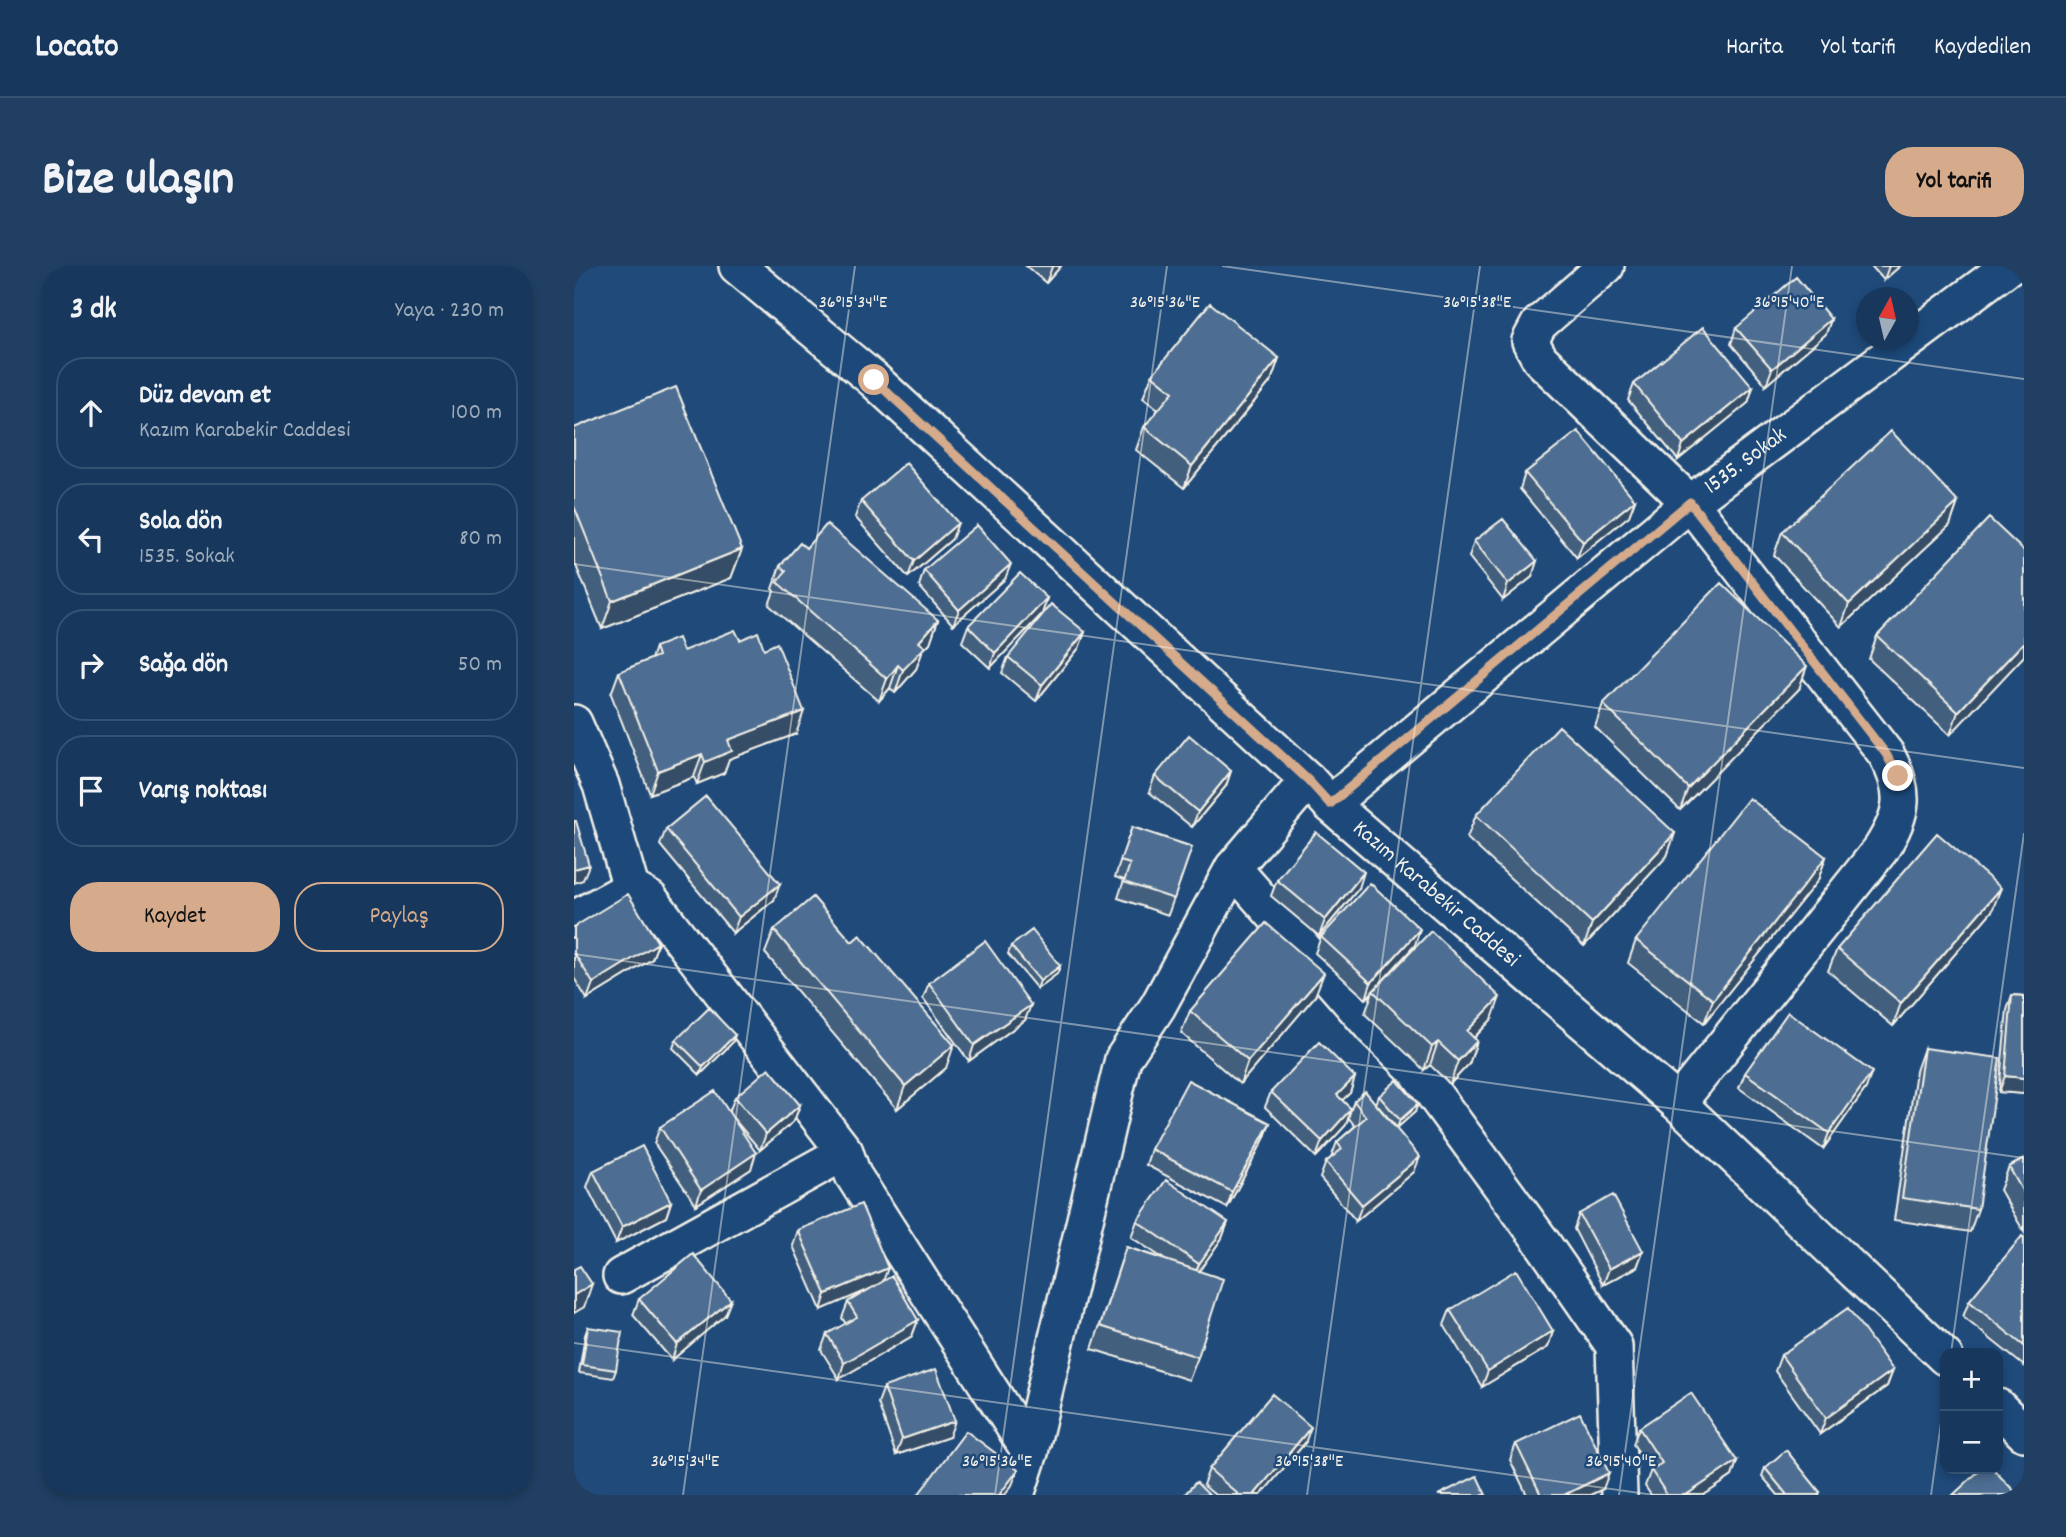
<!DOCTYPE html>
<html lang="tr">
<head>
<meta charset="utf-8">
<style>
  :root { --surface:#17385c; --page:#203f62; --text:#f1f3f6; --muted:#9eacbb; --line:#365272; --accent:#d6ab8b }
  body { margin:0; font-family:Dekko,sans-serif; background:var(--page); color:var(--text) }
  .controls { position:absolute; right:21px; bottom:21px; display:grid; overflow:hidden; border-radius:14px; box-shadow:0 4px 10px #0003 }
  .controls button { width:63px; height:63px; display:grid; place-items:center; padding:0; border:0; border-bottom:2px solid var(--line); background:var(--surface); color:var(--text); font:35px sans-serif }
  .compass { position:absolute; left:1282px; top:21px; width:63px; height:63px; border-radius:50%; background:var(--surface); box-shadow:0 4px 10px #0003; rotate:8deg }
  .stop { position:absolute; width:21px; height:21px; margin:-16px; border:5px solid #d6ab8b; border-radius:50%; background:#fff }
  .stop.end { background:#d6ab8b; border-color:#fff; box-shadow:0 2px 7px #0008 }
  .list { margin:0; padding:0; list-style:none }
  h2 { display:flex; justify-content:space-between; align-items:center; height:91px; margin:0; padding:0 28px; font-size:30px }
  h2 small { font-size:23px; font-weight:400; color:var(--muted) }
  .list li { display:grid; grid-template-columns:46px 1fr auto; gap:21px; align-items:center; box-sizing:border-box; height:112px; margin:0 14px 14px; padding:0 14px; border:2px solid var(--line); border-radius:28px }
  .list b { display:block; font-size:26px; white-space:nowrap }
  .list p { margin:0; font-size:23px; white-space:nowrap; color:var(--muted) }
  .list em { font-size:23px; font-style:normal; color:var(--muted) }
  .actions { display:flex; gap:14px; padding:21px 28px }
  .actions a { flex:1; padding:16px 0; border:2px solid var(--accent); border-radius:28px; text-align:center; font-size:24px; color:var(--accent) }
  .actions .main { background:var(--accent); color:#111 }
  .icon { flex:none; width:38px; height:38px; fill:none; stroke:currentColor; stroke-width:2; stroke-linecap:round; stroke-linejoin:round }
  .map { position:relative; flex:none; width:1450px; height:1229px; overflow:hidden; border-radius:28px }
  header { display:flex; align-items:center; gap:42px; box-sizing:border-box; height:98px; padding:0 35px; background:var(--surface); border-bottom:2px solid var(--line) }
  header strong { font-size:33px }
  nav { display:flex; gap:38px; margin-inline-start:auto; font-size:24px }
  .intro { display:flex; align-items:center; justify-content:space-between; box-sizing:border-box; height:168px; padding:0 42px }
  h1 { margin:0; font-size:49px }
  .button { padding:18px 32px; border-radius:28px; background:var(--accent); color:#111; font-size:24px; font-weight:700 }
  main { display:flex; gap:42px; padding:0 42px }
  aside { flex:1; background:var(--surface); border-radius:28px; box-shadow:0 4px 10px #0003 }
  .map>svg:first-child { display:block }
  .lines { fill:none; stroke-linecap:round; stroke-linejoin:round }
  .minor-casing { stroke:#f4f1e8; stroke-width:40 }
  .minor { stroke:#1f4a7a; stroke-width:35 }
  .wall { fill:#425f7e; stroke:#f4f1e8; stroke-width:2 }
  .shaded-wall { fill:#364d66; stroke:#f4f1e8; stroke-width:2 }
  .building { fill:#4d6e92; stroke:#f4f1e8; stroke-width:2 }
  .route { stroke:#d6ab8b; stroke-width:9 }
  .ticks { fill:none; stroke:#f4f1e8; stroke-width:2; stroke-opacity:0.45 }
  .labels { text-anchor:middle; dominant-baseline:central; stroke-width:5; stroke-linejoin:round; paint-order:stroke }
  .street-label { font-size:23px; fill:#f4f1e8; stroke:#1f4a7a }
  .ticks-label { font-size:18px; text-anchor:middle; fill:#f4f1e8; stroke:#1f4a7a; stroke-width:5; stroke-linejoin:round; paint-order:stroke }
</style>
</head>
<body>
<header>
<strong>Locato</strong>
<nav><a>Harita</a><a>Yol tarifi</a><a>Kaydedilen</a></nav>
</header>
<div class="intro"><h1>Bize ulaşın</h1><a class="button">Yol tarifi</a></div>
<main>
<aside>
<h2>3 dk<small>Yaya · 230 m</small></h2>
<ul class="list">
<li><svg class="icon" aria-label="ahead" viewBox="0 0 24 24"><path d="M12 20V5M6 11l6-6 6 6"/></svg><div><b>Düz devam et</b><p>Kazım Karabekir Caddesi</p></div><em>100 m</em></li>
<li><svg class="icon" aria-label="left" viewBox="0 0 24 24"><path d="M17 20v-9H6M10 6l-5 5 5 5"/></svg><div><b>Sola dön</b><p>1535. Sokak</p></div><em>80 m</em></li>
<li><svg class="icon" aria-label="right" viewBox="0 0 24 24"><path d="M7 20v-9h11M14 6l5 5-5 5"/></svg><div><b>Sağa dön</b></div><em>50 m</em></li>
<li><svg class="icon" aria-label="arrive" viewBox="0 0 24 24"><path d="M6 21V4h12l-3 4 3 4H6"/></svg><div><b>Varış noktası</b></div></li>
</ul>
<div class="actions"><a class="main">Kaydet</a><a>Paylaş</a></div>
</aside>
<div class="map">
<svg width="1450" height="1229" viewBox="0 0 1450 1229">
  <rect width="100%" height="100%" fill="#1f4a7a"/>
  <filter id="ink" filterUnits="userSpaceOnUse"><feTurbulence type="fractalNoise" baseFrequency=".0143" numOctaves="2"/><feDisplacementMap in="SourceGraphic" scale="14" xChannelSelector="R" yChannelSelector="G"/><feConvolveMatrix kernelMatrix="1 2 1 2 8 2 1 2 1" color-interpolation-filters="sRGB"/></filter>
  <g filter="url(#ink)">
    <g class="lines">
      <defs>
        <g id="minor">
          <path id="s1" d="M163 0 300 114 734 514 756 538 1104 837 1371 1091"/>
          <path d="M1032 0 965 58 956 75 966 93 1116 237 1312 488C1333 526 1330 547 1307 583L1104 837"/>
          <path d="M0 457 27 519 57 622 76 633 271 886 279 909 456 1186"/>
          <path id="s2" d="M756 538 1116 237 1435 0"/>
          <path d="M659 602 800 763 842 804 965 972 1040 1080 1045 1229"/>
          <path d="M0 653 57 622"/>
          <path d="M47 1010 271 886"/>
          <path d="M1424 1141 1450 1167"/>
          <path d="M442 1229 456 1186 549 793 584 740 659 602 734 514"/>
        </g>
      </defs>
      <use href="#minor" class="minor-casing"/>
      <use href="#minor" class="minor"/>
    </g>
    <path class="wall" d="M452 0H487L472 17Z
      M1297 0H1326L1310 14Z
      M1257 53 1252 68 1192 119 1157 78 1162 62Z
      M705 92 697 115 610 222 562 184 570 161 584 144 569 132 578 109Z
      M1060 118 1179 121 1174 137 1104 194 1054 134Z
      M0 162 168 283 157 312 28 363 0 295Z
      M951 207 1061 234 1055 250 1003 292 946 223Z
      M287 235 378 273 334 311 281 251Z
      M1384 236 1376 259 1267 361 1200 289 1208 266Z
      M900 275 958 311 929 334 895 291Z
      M232 282 364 354 356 377 349 384 342 403 321 427 316 422 305 435 195 339 200 325 198 323 206 300Z
      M1450 285 1376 469 1295 393 1303 370Z
      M350 304 431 313 379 359 345 320Z
      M473 332 468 348 416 402 388 376 394 360Z
      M511 366 505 382 462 435 428 407 434 391Z
      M166 374 222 468 155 493 150 507 123 518 120 511 76 528 37 428 45 406 77 393 81 381 109 385Z
      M1225 423 1106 544 1021 461 1029 438Z
      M657 505 652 520 618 561 575 526 581 510Z
      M902 549 1101 567 1093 590 1010 680 893 572Z
      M558 561 618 581 594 649 544 632 550 614 541 611Z
      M92 563 200 634 159 667 86 579Z
      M1252 591 1244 614 1130 757 1054 697 1062 674Z
      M703 614 785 622 745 670 697 630Z
      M1418 645 1319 760 1254 705 1263 683Z
      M0 661 84 677 78 693 13 733 0 712Z
      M200 664 372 802 323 843 191 687Z
      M747 671 841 679 792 733 741 687Z
      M437 680 486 700 483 708 463 723 434 688Z
      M355 717 451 754 395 795 349 732Z
      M799 725 918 753 900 772 903 775 895 798 876 818 856 799 850 804 791 748Z
      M1438 729 1450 730V828L1425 826 1433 744Z
      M741 730 666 818 607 767 616 745Z
      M161 769 158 777 126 809 99 782 102 774Z
      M1350 782 1404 943 1396 966 1320 954 1342 805Z
      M1171 807 1292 822 1249 883 1165 822Z
      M781 811 776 827 768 834 777 843 780 835 802 838 805 830 841 846 823 862 803 839 840 906 782 955 746 912 752 896 757 892 763 876 781 860 774 851 772 859 742 891 691 841 697 826Z
      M161 831 226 839 220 855 186 884 159 852 177 903 122 939 80 877 86 861 155 846Z
      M696 857 690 873 653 942 572 899 577 883Z
      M1450 893V966L1426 924 1435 901Z
      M19 905 97 936 92 951 42 977 13 921Z
      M1005 948 1069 985 1063 1001 1029 1019 1000 963Z
      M563 955 654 956 648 972 625 1005 624 1091 615 1114 518 1083 552 981 590 993 557 971Z
      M224 964 309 1015 344 1054 338 1070 265 1113 247 1084 253 1068 272 1058 268 1052 274 1036 297 1022 247 1044 219 980Z
      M1450 972V1100L1389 1051 1395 1035Z
      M65 1033 157 1034 151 1049 98 1094 59 1049Z
      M876 1044 979 1065 974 1081 908 1121 870 1059Z
      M14 1061 42 1104 39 1112 5 1107 11 1069Z
      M1207 1089 1319 1104 1313 1120 1246 1168 1201 1105Z
      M310 1121 375 1171 322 1189 304 1137Z
      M1065 1162 1163 1195 1158 1210 1130 1229H1077L1071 1220 1077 1204 1059 1178Z
      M731 1177 687 1229H641L629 1219 635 1203Z
      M942 1178 1029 1223 1016 1229H953L936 1194Z
      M1191 1202 1246 1226 1245 1229H1204L1188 1210Z"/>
    <path class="shaded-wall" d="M479 0H487L472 17 478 1Z
      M1315 0H1326L1310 14Z
      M1257 53 1252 68 1192 119 1198 103Z
      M705 92 697 115 610 222 618 200Z
      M1179 121 1174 137 1104 194 1109 178Z
      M1061 234 1055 250 1003 292 1009 276Z
      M1384 236 1376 259 1267 361 1275 338Z
      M384 257 378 273 334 311 340 295Z
      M168 283 157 312 28 363 38 335Z
      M963 295 958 311 929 334 934 318Z
      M437 298 431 313 379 359 385 344Z
      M473 332 468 348 416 402 421 387Z
      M364 354 356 377 349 384 342 403 321 427 329 404 345 376Z
      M511 366 505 382 462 435 468 419Z
      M1450 376V390L1376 469 1384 446Z
      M324 399 316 422 305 435 313 413Z
      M1233 400 1225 423 1106 544 1114 522Z
      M230 445 222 468 155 493 150 507 123 518 131 496 154 474Z
      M128 488 120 511 76 528 84 505Z
      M657 505 652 520 618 561 624 546Z
      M1101 567 1093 590 1010 680 1018 657Z
      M1252 591 1244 614 1130 757 1139 734Z
      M15 599 9 614 0 617V603Z
      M790 606 785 622 745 670 751 654Z
      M206 618 200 634 159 667 165 651Z
      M1427 622 1418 645 1319 760 1327 737Z
      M846 663 841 679 792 733 797 717Z
      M84 677 78 693 13 733 19 717Z
      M486 700 483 708 463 723 466 715Z
      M750 707 741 730 666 818 674 795Z
      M926 731 918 753 884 788 893 765Z
      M457 739 451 754 395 795 400 779Z
      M161 769 158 777 126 809 129 801Z
      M903 775 895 798 876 818 884 795Z
      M864 776 856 799 850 804 858 781Z
      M380 779 372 802 323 843 331 820Z
      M1298 806 1292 822 1249 883 1255 867Z
      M1431 810 1450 812V828L1425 826Z
      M781 811 776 827 757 845 763 829Z
      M844 838 841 846 823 862 826 854Z
      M226 839 220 855 186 884 192 868Z
      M777 843 772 859 742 891 748 875Z
      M696 857 690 873 653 942 658 926Z
      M182 887 177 903 122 939 127 924Z
      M846 891 840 906 782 955 788 939Z
      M97 936 92 951 42 977 48 961Z
      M654 956 648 972 619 1014 625 998Z
      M1069 985 1063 1001 1029 1019 1035 1003Z
      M314 1002 308 1018 247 1044 252 1028Z
      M18 1018 10 1041 0 1047V1029Z
      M157 1034 151 1049 98 1094 103 1078Z
      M344 1054 338 1070 265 1113 270 1097Z
      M979 1065 974 1081 908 1121 914 1105Z
      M1319 1104 1313 1120 1246 1168 1252 1152Z
      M381 1155 375 1171 322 1189 328 1173Z
      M737 1161 731 1177 687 1229H680Z
      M1163 1195 1158 1210 1130 1229H1112Z
      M444 1204 438 1219 431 1229H425Z
      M1035 1207 1029 1223 1016 1229H990Z"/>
    <path class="building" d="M1222 11 1257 53 1198 103 1162 62Z
      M636 37 705 92 618 200 570 161 599 126 578 109Z
      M1129 61 1179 121 1109 178 1060 118Z
      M102 121 168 283 38 335 0 240V162Z
      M1004 165 1061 234 1009 276 951 207Z
      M1317 165 1384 236 1275 338 1208 266Z
      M332 197 384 257 340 295 287 235Z
      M1415 252 1450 285V376L1384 446 1303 370Z
      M929 253 963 295 934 318 900 275Z
      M253 258 364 354 345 376 351 381 329 404 324 399 313 413 203 316 212 305 206 300 226 277 232 282Z
      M403 259 437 298 385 344 350 304Z
      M446 307 473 332 421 387 394 360Z
      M1147 317 1233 400 1114 522 1029 438Z
      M477 338 511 366 468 419 434 391Z
      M161 364 166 374 184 366 190 383 203 377 230 445 154 474 158 485 131 496 128 488 84 505 45 406 84 390 81 381 104 372 109 385Z
      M985 460 1101 567 1018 657 902 549Z
      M615 469 657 505 624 546 581 510Z
      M132 530 206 618 165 651 92 563Z
      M1175 532 1252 591 1139 734 1062 674Z
      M0 555H2L15 599 0 603Z
      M558 561 618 581 600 633 550 616 556 598 546 595Z
      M742 566 790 606 751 654 703 614Z
      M1363 567 1427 622 1327 737 1263 683Z
      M796 617 846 663 797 717 747 671Z
      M54 628 84 677 19 717 0 687V661Z
      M239 631 278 676 286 669 380 779 331 820 200 664Z
      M692 657 750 707 674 795 616 745Z
      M458 664 486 700 466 715 437 680Z
      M857 665 926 731 893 765 903 775 884 795 864 776 858 781 799 725Z
      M411 675 457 739 400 779 355 717Z
      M1438 729 1450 730V812L1431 810Z
      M135 742 161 769 129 801 102 774Z
      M1214 746 1298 806 1255 867 1171 807Z
      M745 776 781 811 763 829 777 843 748 875 697 826Z
      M1350 782 1426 792 1404 943 1328 932Z
      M195 802 226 839 192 868 161 831Z
      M614 814 696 857 658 926 577 883Z
      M823 814 844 838 826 854 805 830Z
      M141 825 182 887 127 924 86 861Z
      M791 825 846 891 788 939 752 896 768 883 763 876 792 851 780 835Z
      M68 880 97 936 48 961 19 905Z
      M1450 893V928L1435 901Z
      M592 914 654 956 625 998 563 955Z
      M1039 929 1069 985 1035 1003 1005 948Z
      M287 938 314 1002 252 1028 224 964Z
      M1448 970 1450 972V1080L1395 1035Z
      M552 981 649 1013 624 1091 526 1060Z
      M119 988 157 1034 103 1078 65 1033Z
      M6 1000 18 1018 0 1029V1003Z
      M942 1004 979 1065 914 1105 876 1044Z
      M318 1010 344 1054 270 1097 253 1068 283 1051 274 1036Z
      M1274 1042 1319 1104 1252 1152 1207 1089Z
      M14 1061 48 1066 42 1104 8 1099Z
      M362 1103 381 1155 328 1173 310 1121Z
      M1117 1127 1163 1195 1112 1229H1093L1077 1204 1088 1197 1065 1162Z
      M698 1128 737 1161 680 1229H665L635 1203Z
      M1006 1147 1035 1207 990 1229H967L942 1178Z
      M392 1165 444 1204 425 1229H344Z
      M1212 1184 1246 1226 1243 1229H1213L1191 1202Z
      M1407 1203H1419L1444 1229H1379Z
      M903 1210 912 1229H864Z
      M622 1216 635 1229H610Z"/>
  </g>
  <g class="lines" filter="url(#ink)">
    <path class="route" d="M300 114 734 514 756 538 1116 236 1312 488 1324 510"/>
  </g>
  <path class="ticks" d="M648 0 1450 113M0 298 1450 502M0 688 1450 892M0 1077 1080 1229M1377 1087 1450 567M109 1229 281 0M421 1229 593 0M733 1229 906 0M1045 1229 1218 0M1357 1229 1371 1128"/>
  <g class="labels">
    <g class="street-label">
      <text stroke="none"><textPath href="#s2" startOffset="539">1535. Sokak</textPath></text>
      <text stroke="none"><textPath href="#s1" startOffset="940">Kazım Karabekir Caddesi</textPath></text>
    </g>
  </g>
  <g class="ticks-label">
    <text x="279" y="41">36°15'34"E</text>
    <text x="591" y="41">36°15'36"E</text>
    <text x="903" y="41">36°15'38"E</text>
    <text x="1215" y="41">36°15'40"E</text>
    <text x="111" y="1200">36°15'34"E</text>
    <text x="423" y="1200">36°15'36"E</text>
    <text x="735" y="1200">36°15'38"E</text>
    <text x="1047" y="1200">36°15'40"E</text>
  </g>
</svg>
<div class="controls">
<button>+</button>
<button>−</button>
</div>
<svg class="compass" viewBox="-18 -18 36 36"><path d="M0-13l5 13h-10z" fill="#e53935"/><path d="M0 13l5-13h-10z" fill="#9eacbb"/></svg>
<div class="stop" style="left:300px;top:114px"></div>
<div class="stop end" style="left:1324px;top:510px"></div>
</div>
</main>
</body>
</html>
